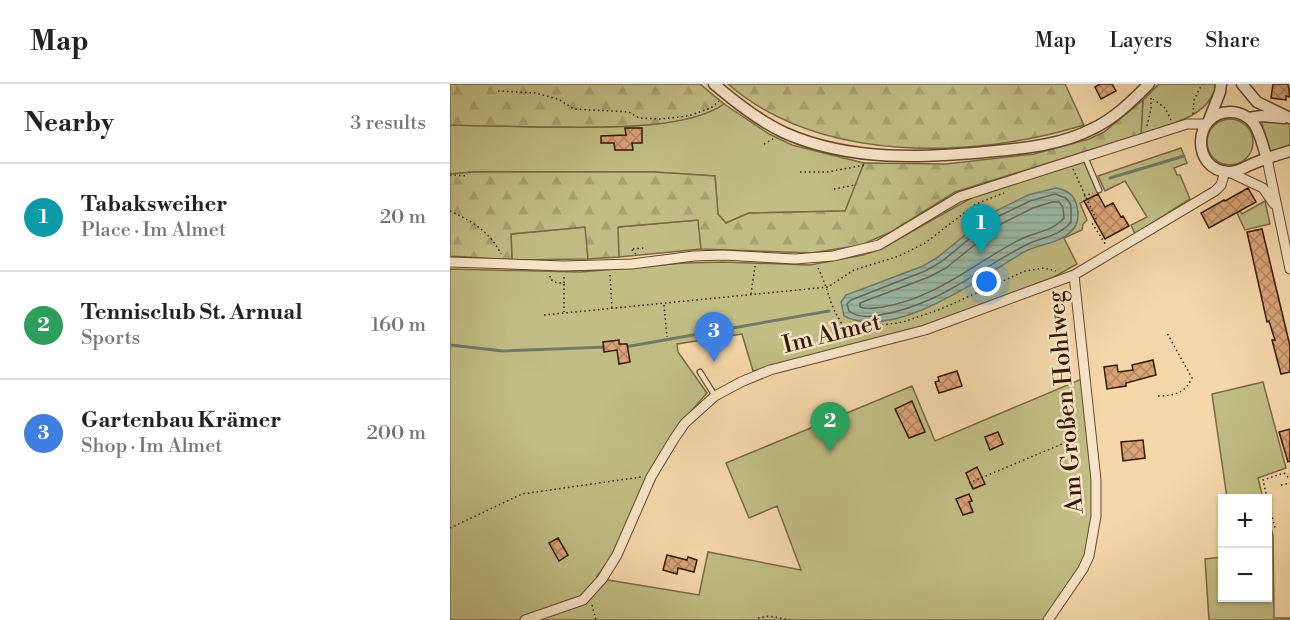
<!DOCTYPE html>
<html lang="en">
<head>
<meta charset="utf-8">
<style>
  :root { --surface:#fff; --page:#f2f2f2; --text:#222; --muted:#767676; --line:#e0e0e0; --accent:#8f2418 }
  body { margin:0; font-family:"Libre Bodoni",serif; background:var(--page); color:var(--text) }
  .controls { position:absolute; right:18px; bottom:18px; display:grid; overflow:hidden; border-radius:0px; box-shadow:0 2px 4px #0004 }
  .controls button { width:54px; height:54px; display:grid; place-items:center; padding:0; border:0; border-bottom:2px solid var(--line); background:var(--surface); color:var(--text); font:30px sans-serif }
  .you { position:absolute; left:537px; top:198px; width:21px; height:21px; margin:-15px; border:4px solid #fff; border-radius:50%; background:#1a73e8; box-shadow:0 0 0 9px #1a73e833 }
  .badge { display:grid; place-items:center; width:39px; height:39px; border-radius:50%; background:var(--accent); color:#fff; font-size:20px; font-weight:700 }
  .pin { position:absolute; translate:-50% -50px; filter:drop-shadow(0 2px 3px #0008) }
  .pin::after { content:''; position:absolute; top:32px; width:21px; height:18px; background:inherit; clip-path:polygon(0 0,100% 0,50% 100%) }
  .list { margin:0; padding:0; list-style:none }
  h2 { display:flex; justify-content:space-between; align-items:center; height:78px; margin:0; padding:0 24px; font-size:26px }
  h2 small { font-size:20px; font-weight:400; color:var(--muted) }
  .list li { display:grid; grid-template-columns:39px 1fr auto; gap:18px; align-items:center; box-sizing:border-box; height:108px; padding:0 24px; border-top:2px solid var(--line) }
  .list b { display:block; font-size:22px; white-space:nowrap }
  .list p { margin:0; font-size:20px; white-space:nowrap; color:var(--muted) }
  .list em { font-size:20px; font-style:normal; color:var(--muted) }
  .map { position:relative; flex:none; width:840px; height:536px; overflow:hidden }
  header { display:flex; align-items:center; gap:36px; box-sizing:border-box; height:84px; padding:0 30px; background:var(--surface); border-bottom:2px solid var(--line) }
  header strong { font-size:28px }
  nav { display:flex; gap:33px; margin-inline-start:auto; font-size:21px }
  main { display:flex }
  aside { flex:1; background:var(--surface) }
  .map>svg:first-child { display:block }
  .green { fill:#c1bd85; stroke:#7a6a44; stroke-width:1.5 }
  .forest { fill:url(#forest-firs); stroke:#7a6a44; stroke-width:1.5 }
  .water { fill:url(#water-rules); stroke:#727967; stroke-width:1.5 }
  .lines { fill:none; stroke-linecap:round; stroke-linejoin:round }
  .shore { stroke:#686956; stroke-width:1.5 }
  .stream { stroke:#727967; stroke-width:3 }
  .building { fill:url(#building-cross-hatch); stroke:#331804; stroke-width:1.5 }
  .service-casing { stroke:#64482e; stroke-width:7 }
  .minor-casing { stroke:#64482e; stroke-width:11 }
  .tertiary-casing { stroke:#64482e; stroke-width:13 }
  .path { stroke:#331804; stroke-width:1.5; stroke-dasharray:1.5 3; stroke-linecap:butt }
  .service { stroke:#f8e5c8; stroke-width:4.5 }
  .minor { stroke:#f8e5c8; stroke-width:9 }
  .tertiary { stroke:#f8e5c8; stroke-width:10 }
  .labels { text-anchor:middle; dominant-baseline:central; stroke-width:5; stroke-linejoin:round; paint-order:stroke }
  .street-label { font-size:24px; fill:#331804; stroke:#f8e5c8 }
</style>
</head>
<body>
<header>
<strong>Map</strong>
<nav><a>Map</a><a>Layers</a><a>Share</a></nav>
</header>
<main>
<aside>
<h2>Nearby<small>3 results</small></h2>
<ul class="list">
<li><span class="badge" style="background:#0f9aa8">1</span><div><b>Tabaksweiher</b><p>Place · Im Almet</p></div><em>20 m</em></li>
<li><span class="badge" style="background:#2e9e5b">2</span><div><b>Tennisclub St. Arnual</b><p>Sports</p></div><em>160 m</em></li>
<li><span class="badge" style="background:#3f7fe0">3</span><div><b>Gartenbau Krämer</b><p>Shop · Im Almet</p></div><em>200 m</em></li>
</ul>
</aside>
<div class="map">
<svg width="840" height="536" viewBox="0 0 840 536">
  <defs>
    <pattern id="forest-firs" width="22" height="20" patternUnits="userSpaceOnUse" patternTransform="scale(1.5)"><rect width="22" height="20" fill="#c1bd85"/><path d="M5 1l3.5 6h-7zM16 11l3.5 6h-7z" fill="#a6a271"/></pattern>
    <pattern id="water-rules" width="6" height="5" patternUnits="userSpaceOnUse" patternTransform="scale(1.5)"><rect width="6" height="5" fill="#9cbaa9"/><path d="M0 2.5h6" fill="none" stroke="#879f90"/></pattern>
    <pattern id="building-cross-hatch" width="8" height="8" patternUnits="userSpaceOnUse" patternTransform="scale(1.5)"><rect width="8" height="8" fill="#daa377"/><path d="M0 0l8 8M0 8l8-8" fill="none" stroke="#b1845f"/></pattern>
  </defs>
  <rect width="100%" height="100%" fill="#f5d7aa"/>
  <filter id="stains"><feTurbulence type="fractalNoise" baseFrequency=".00333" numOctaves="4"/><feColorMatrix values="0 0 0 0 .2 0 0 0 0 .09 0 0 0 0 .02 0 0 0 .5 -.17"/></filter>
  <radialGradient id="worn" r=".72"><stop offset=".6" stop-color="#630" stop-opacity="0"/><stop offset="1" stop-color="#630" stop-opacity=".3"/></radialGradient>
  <path class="green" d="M709 0H766V1C760 33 718 41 691 50L693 16Z
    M274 20 319 50 342 61 414 79 396 127 299 129 276 139 268 131 265 92 204 88H25L0 90V41C32 42 65 42 97 43 145 43 235 47 274 20Z
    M757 58a23 23 0 1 1 46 0a23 23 0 1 1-46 0Z
    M811 36 840 40V61L820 68Z
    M731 64 737 79 724 84 727 91H730L740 115 685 150 681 141 697 133 675 97 655 107 648 92Z
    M634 78 648 110 630 119 637 136 633 140 632 146 614 154 627 180 604 193 476 241 303 287 292 250 227 260 228 268 257 309C236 333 216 356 202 384 183 420 173 461 147 492L158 496 249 511 258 468 351 486 327 422 299 434 276 379 462 302 485 357 634 294 646 396 639 472 598 536H0V185L130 188 234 179 273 178 360 181 413 171 431 165 523 113Z
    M815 117 820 140 795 146 787 129 790 127 792 130Z
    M249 136 251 165 169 173 167 143Z
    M136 143 138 175 62 176 61 150Z
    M813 298 836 384 808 394 813 414H777L762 310Z
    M818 432 823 452 824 534H840V536H759L755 475 772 473V514H818Z"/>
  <path class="forest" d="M0 0H250L274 20C235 47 145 43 97 43 65 42 32 42 0 41Z
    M278 0H615L634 41C524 75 370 80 278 0Z
    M693 16 691 50 505 108 441 148 411 161 362 169 251 165 248 136 168 143 169 173 138 175 135 143 61 150 62 176 0 172V90L25 88H204L265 92 268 130 276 139 299 129 395 127 414 79 496 80 584 70 639 55 654 48Z"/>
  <path class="water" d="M606 104C621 107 626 113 628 128 628 133 628 137 626 141 615 160 590 159 574 168 531 193 445 258 394 232L391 218 396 211 473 182 488 173 542 129 578 111Z"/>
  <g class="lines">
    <path class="shore" d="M605 110 616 114 621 121V138C608 154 589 153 572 163 523 189 488 221 430 231 420 233 408 234 399 227L397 220 401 216 475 187 491 178 545 134 580 117Z
      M602 118H609L613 123 614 134C602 148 584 148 569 156 523 180 486 214 433 223 425 224 417 226 410 223V219L415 217 479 193 496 184 549 141 583 124Z"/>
    <path class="stream" d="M660 94 734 72
      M0 261 53 267 157 263
      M175 263 379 227"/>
  </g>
  <path class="building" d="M650 0H662L666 7 651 15 645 3Z
    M823 0H838L840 13 836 12V16L821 14Z
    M175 44H192V59H182L183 66H165L164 59H151V52L176 51Z
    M798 104 806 118 759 144 751 129 774 116 775 117Z
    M648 110 655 123 663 119 671 133 673 132 679 142 655 155 634 117Z
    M812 145 840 262V288L831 290 822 256H825L819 237 817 238 797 148Z
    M169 256V260H177L180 278 169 280 167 266 154 268 153 258Z
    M703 276 706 291 676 299V302L657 305 654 283 667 281 668 288 683 286 682 281Z
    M507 287 512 302 489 309 485 298 489 297 488 293Z
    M462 317 475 348 459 354 445 325Z
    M840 345V377L838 378 829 348Z
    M548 348 553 360 540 366 535 353Z
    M693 356 695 374 673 377 671 358Z
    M527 383 535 400 523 405 516 389Z
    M519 410 522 417 519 418 523 428 513 431 506 415Z
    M108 454 118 471 109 477 99 459Z
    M217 471 237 476 238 473 247 476 244 488 228 484 227 490 213 486Z"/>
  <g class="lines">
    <defs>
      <path id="service" d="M635 73 649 106
        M250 288 265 312"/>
      <path id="minor" d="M817 75 840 185
        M779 88 813 104 824 120
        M0 178 114 182 182 180 244 172 273 171 345 175 383 172 429 161 509 113 737 40H756
        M75 536 133 516 152 495 167 471 201 393 224 355 235 339 265 312 291 298 320 286 475 246 624 191 765 107 771 101 775 88
        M598 536 633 485 639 472 646 432V396L624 191"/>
      <path id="tertiary" d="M264 0C285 18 309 37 335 49 401 78 475 74 545 67 578 64 613 60 642 45 664 35 682 17 699 0
        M792 0 807 18 840 34
        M798 34 812 32 834 34
        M759 36 770 8 771 0
        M817 75C813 64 811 50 804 40 799 33 790 28 780 28 742 28 741 87 779 88 787 88 793 84 800 81 813 75 827 71 840 67"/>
    </defs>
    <use href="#service" class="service-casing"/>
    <use href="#minor" class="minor-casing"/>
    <use href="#tertiary" class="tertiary-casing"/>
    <path class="path" d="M48 7 85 9 108 15 124 25 179 28 189 34 210 35 238 32 261 24 269 17
      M703 15 715 24 721 36
      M743 30 744 16 752 0
      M697 42 701 25V12
      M314 60 323 55
      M623 85 647 137 642 139 656 161
      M350 88H377L415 81
      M0 91 18 92
      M384 105 405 101
      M634 112 643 109
      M0 127C22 137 40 148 51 170
      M186 170 181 165 194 164
      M368 184C375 198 377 207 382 221 387 234 395 242 398 256
      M160 191 162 225
      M100 192V195L107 199H114V192
      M114 200V228
      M301 210 305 182
      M214 221 217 253
      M94 231 378 203 404 186 449 172 475 159 526 120 554 109
      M396 244 420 243 453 238 491 225 575 187 594 184 606 187
      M708 312C724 312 735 309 742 294L717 249
      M519 399 631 352
      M831 401 840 399
      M817 414 813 396 834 389 840 395
      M818 416 825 444
      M0 444 72 410 191 393
      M142 521 146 536
      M308 534 319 532 340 536"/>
    <use href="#service" class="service"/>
    <use href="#minor" class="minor"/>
    <use href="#tertiary" class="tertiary"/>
  </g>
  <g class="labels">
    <g class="street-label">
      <text transform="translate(382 250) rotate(-14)">Im Almet</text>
      <text transform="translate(616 318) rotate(-95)">Am Großen Hohlweg</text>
    </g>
  </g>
  <rect width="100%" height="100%" filter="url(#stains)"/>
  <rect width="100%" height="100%" fill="url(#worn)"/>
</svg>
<div class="controls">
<button>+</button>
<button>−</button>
</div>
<div class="you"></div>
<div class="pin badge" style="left:531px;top:170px;background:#0f9aa8">1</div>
<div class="pin badge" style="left:380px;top:368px;background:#2e9e5b">2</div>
<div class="pin badge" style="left:264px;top:278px;background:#3f7fe0">3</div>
</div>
</main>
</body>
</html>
